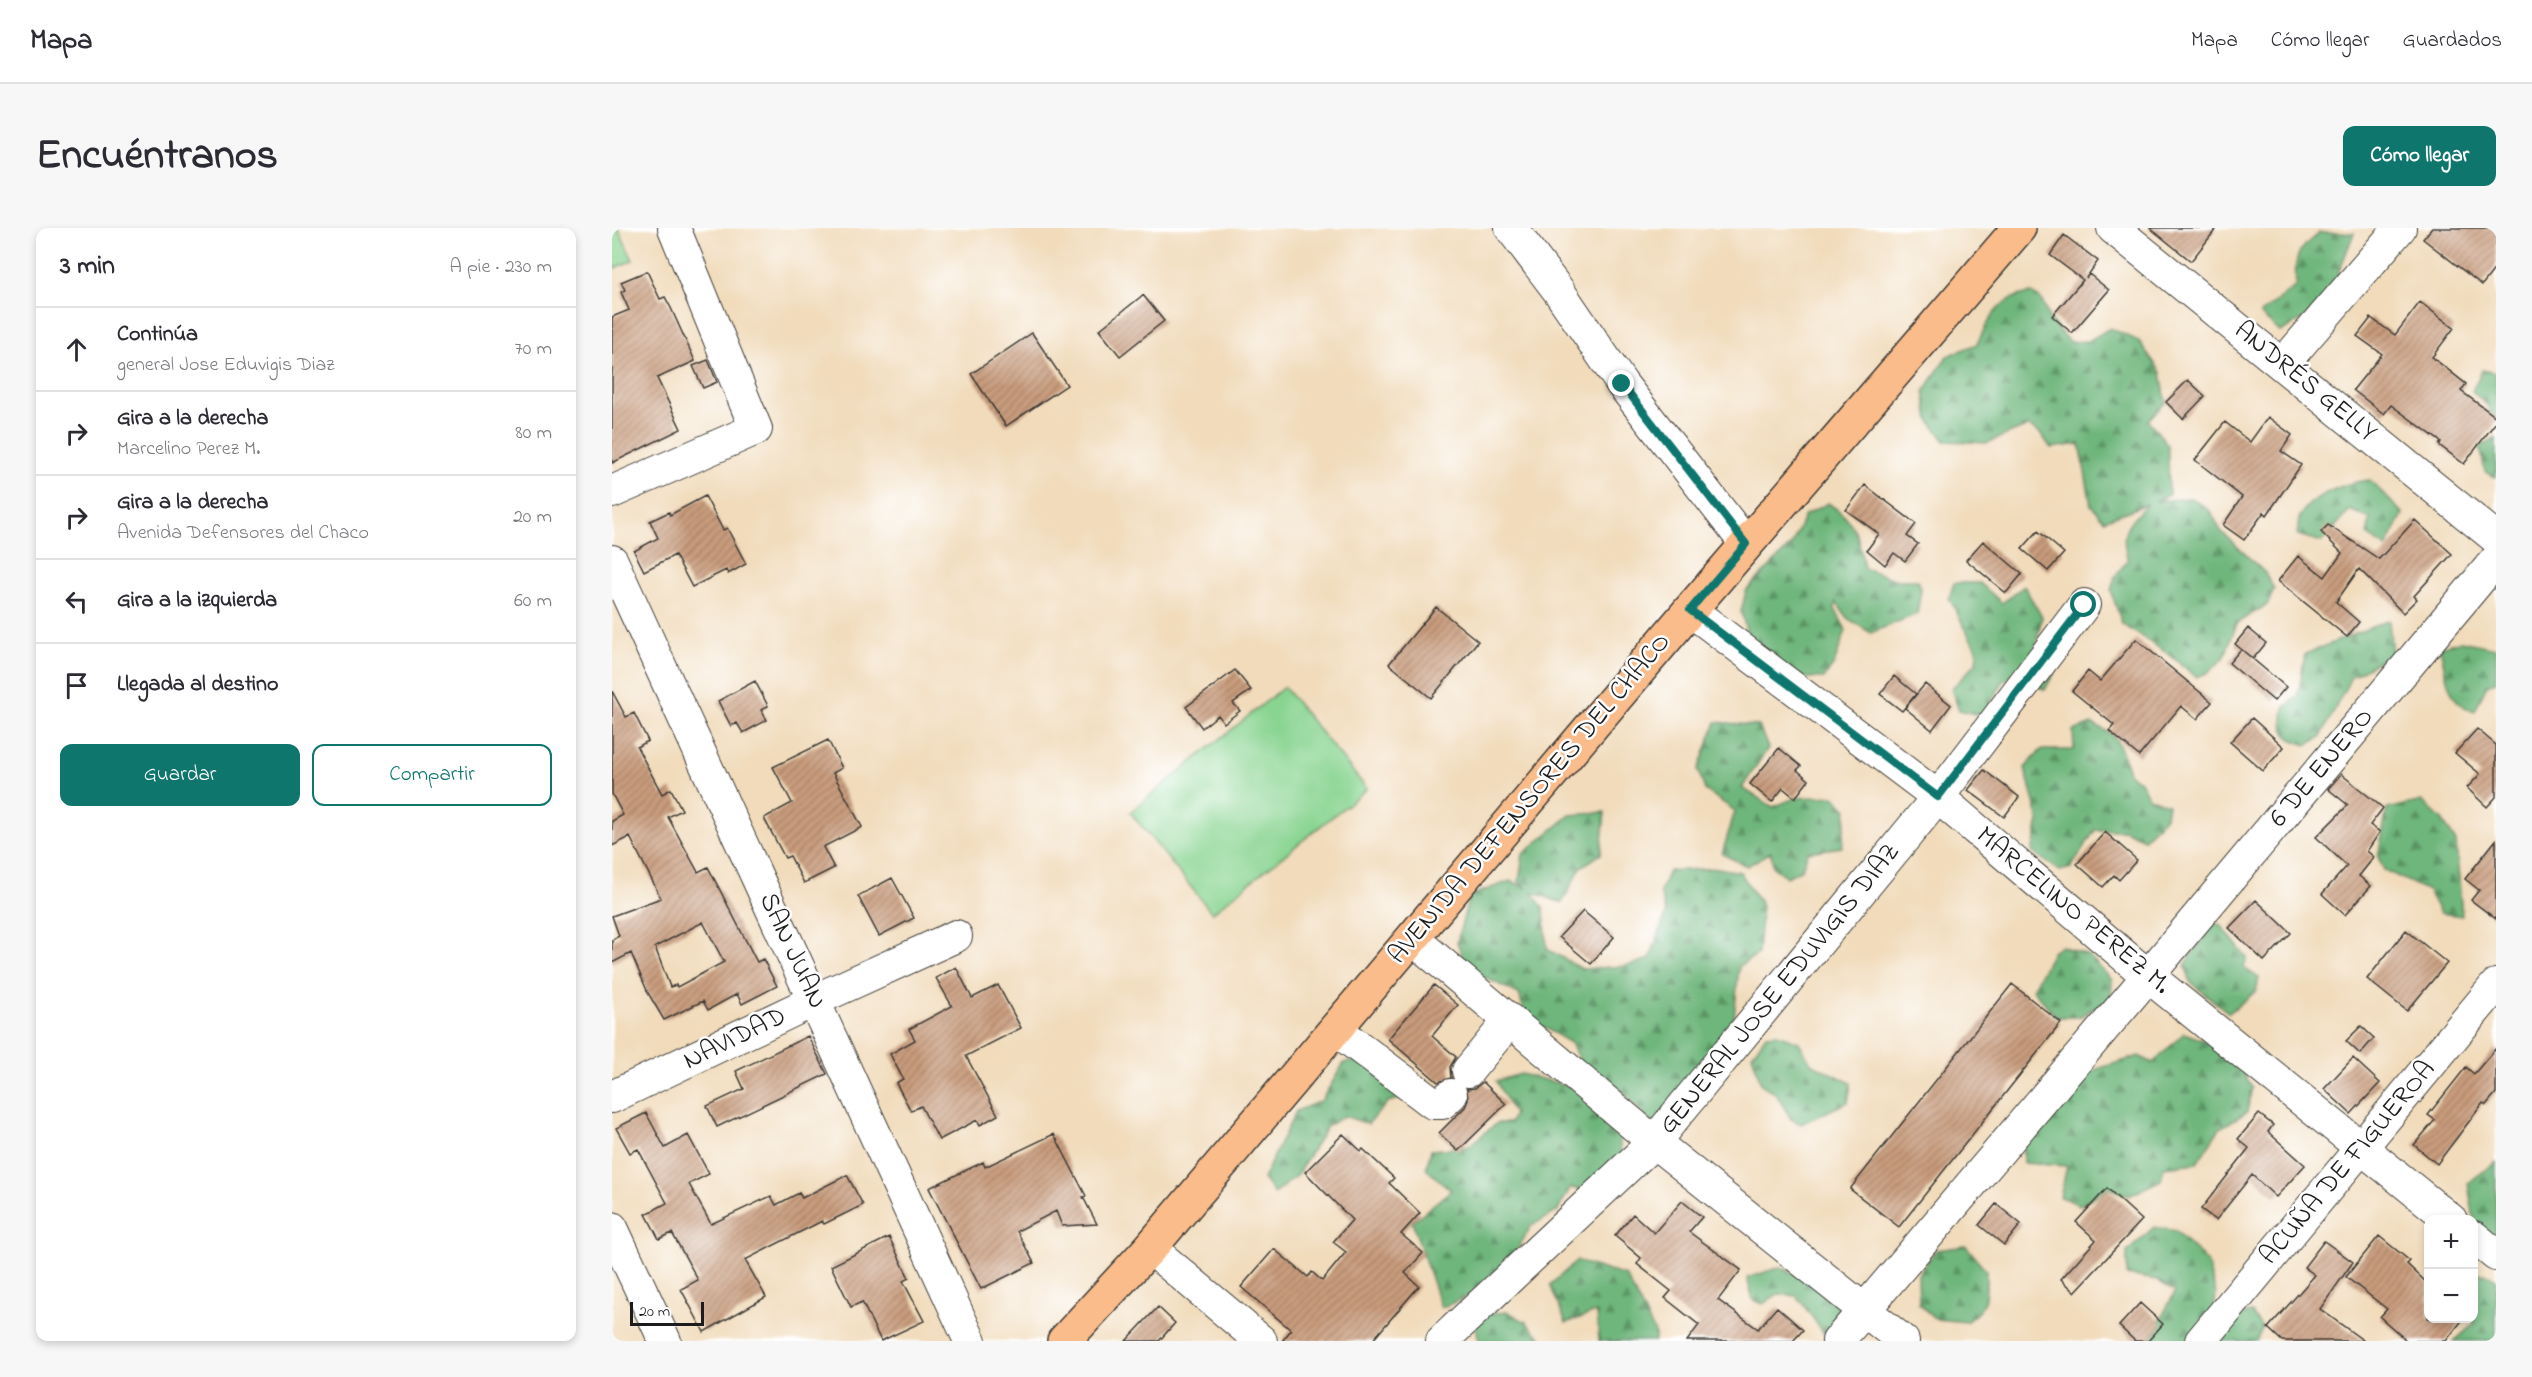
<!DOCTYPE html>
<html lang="es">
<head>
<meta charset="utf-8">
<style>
  :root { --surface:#fff; --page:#f7f7f7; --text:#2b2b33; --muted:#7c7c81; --line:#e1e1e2; --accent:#0f766e }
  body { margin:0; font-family:"Indie Flower",sans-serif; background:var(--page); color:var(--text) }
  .controls { position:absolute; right:18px; bottom:18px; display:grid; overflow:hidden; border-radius:12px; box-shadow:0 3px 9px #0003 }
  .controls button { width:54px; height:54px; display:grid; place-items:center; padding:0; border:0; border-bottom:2px solid var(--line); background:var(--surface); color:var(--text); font:30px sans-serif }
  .scale { position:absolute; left:18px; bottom:15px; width:74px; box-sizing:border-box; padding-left:6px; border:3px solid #1c1c1c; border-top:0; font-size:16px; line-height:21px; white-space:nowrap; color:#1c1c1c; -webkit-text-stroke:4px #fff; paint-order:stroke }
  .stop { position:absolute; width:18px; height:18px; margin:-14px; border:4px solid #0f766e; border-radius:50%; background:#fff }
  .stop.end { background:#0f766e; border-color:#fff; box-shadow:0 2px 6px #0008 }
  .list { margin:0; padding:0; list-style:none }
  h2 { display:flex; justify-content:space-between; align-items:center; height:78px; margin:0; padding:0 24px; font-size:26px }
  h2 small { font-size:20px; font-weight:400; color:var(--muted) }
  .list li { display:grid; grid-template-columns:39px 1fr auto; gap:18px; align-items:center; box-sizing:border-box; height:84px; padding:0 24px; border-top:2px solid var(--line) }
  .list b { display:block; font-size:22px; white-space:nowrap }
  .list p { margin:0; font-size:20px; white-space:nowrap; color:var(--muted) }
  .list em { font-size:20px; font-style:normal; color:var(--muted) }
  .actions { display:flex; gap:12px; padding:18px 24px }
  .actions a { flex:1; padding:14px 0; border:2px solid var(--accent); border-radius:12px; text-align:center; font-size:21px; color:var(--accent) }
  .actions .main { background:var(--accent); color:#fff }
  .icon { flex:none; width:33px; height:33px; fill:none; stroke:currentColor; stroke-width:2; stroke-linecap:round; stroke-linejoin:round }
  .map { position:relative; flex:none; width:1884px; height:1113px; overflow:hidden; border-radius:12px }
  header { display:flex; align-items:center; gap:36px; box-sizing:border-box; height:84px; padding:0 30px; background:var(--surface); border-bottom:2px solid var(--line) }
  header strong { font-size:28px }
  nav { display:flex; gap:33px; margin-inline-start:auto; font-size:21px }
  .intro { display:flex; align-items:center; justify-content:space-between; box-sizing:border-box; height:144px; padding:0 36px }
  h1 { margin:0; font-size:42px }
  .button { padding:15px 27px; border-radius:12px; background:var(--accent); color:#fff; font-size:21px; font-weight:700 }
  main { display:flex; gap:36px; padding:0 36px }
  aside { flex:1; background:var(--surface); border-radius:12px; box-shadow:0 3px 9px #0003 }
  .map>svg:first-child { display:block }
  .forest { fill:url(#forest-firs); stroke:#45694c; stroke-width:1.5 }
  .garden { fill:#89d491; stroke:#527856; stroke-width:1.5 }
  .building { fill:url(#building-hatch); fill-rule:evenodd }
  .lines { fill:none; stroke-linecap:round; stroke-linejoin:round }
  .minor-casing { stroke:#3c3934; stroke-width:34 }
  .major-casing { stroke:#3c3934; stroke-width:36 }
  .minor { stroke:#fff; stroke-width:32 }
  .major { stroke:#fabc8b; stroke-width:33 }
  .route { stroke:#0f766e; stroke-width:8 }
  .labels { text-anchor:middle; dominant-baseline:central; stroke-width:5; stroke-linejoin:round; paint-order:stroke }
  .street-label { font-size:27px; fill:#1c1c1c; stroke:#fff }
</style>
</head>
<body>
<header>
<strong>Mapa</strong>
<nav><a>Mapa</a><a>Cómo llegar</a><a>Guardados</a></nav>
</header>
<div class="intro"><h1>Encuéntranos</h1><a class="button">Cómo llegar</a></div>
<main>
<aside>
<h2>3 min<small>A pie · 230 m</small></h2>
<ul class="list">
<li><svg class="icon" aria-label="ahead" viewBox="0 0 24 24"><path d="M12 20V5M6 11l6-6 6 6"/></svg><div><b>Continúa</b><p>general Jose Eduvigis Diaz</p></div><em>70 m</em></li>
<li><svg class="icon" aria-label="right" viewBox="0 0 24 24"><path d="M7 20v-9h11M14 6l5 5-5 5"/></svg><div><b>Gira a la derecha</b><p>Marcelino Perez M.</p></div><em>80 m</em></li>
<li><svg class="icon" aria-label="right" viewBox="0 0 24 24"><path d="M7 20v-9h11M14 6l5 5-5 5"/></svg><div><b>Gira a la derecha</b><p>Avenida Defensores del Chaco</p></div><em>20 m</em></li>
<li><svg class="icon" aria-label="left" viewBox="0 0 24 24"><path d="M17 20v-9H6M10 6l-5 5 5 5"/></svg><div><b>Gira a la izquierda</b></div><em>60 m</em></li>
<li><svg class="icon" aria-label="arrive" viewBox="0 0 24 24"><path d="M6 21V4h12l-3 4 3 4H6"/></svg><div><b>Llegada al destino</b></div></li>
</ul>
<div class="actions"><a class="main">Guardar</a><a>Compartir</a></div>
</aside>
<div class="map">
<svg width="1884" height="1113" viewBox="0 0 1884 1113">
  <defs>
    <pattern id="forest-firs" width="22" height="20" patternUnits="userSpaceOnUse" patternTransform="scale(1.5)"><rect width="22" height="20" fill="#6eb67b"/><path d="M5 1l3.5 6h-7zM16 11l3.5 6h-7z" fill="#5a9364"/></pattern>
    <pattern id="building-hatch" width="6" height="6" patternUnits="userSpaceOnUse" patternTransform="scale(1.5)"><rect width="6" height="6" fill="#c99c7d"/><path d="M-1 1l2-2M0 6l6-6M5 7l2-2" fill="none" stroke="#a27e66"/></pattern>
  </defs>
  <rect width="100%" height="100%" fill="#fff"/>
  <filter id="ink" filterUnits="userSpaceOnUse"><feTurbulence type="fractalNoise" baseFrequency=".0167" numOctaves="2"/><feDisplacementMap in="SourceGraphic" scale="12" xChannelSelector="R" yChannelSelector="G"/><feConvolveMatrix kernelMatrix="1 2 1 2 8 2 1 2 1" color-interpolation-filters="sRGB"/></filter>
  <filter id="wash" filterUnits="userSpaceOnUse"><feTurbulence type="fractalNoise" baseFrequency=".008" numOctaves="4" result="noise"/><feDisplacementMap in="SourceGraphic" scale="24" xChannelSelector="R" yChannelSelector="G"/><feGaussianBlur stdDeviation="1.35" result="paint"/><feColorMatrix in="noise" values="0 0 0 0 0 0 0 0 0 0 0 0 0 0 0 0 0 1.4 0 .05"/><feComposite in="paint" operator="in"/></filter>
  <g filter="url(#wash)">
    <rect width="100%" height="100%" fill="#f1dbbb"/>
    <path class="forest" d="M1707 5H1742L1717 69 1703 84 1668 104 1648 86 1684 58C1682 31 1684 22 1707 5Z
      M1420 65 1429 71 1438 92 1457 114 1476 113 1498 100 1527 113 1549 144 1554 174 1536 192 1556 217 1557 267 1543 273 1580 270 1599 284 1609 303 1653 345 1662 361 1656 376 1625 395 1612 430 1595 445 1584 449 1558 427 1510 396 1499 363 1503 348 1516 332C1506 302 1517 295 1535 276L1492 292 1479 277 1468 216 1439 220 1428 205 1416 198 1375 215 1333 213 1317 192 1312 164 1335 128 1365 116C1378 89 1387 69 1420 65Z
      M1870 142 1884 145V194L1876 178 1860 163Z
      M1884 210V249L1873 244 1868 219Z
      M1758 252 1791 286 1774 320 1755 307 1758 291 1738 282 1710 314 1685 307C1686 301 1686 293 1688 288 1700 266 1736 254 1758 252Z
      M1216 275C1244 293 1247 308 1252 340L1285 352H1306L1309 362 1305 386 1259 405 1235 390 1224 374 1223 381 1234 402 1222 436 1212 450H1193L1139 419 1129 384 1134 363 1180 316 1193 287Z
      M1342 355H1368L1390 375 1412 358 1430 389 1424 417 1444 441 1433 462 1403 446 1391 454 1371 488 1347 482 1339 461 1364 435 1365 423 1337 370Z
      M1777 392 1780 426 1739 449 1709 509 1695 517C1671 511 1669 503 1672 480L1686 468 1693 426Z
      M1849 413 1884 420V453L1875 457 1863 483C1834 477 1834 443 1828 419Z
      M1104 494 1147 498 1156 520 1130 560 1161 579 1183 570 1222 568 1235 581 1230 619 1196 624 1190 641 1175 649 1161 639 1159 624 1135 638 1110 626 1123 583 1093 562 1086 542Z
      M1480 496C1510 508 1508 519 1518 547L1528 553 1537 570 1556 576 1554 588 1532 611 1512 602H1483L1459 640 1448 643 1420 624 1427 593 1413 540 1429 522H1462L1461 503Z
      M1810 573 1831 593 1844 614 1850 688 1828 685 1816 663 1772 642 1766 629 1775 581Z
      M993 584 989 626 969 639 950 675 920 664 932 681 935 721 970 741 1014 738 1038 731 1054 685 1048 664 1057 643 1106 640 1128 644 1150 678 1146 726 1127 738 1122 791 1042 898 1013 866 969 837 959 815 914 789 907 766 855 741 845 714 857 668 898 653 915 660 907 654 911 626 958 587Z
      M1608 696 1635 730 1632 740 1647 750 1644 763 1617 785 1579 755 1573 737 1600 697Z
      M1449 718 1477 728 1500 752 1499 770 1467 789H1445L1420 761 1441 723Z
      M1572 805 1616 821 1640 859 1635 884 1608 900 1585 935 1552 939 1549 952 1517 968 1496 960 1468 977 1448 969 1455 938 1411 935V911L1443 854 1527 828 1541 835Z
      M1165 806 1187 814 1199 835 1239 855 1236 874 1189 896 1179 891 1164 866 1149 856 1140 827 1154 807Z
      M759 828 794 869 776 874 756 896 732 888 715 898 685 947 662 966 651 951 684 883 709 873 732 835Z
      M909 846 962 859 1017 905 1008 912 1009 930 975 963 958 960 946 983 919 998 897 1037 863 1065 829 1080 800 994 839 962 814 941 819 922 855 919 885 895H898L902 886 884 853Z
      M1884 934V1026L1862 993 1856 955Z
      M1542 999 1564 1003 1595 1034 1604 1066 1602 1084 1578 1113H1538L1539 1109 1563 1064 1545 1052 1515 1047V1024Z
      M1354 1018 1374 1042C1374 1068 1377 1078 1354 1094L1323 1091 1307 1076 1306 1046 1324 1022Z
      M965 1033 1014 1048 1043 1105V1113H987L985 1084 954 1095 938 1057Z
      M1168 1039 1208 1057 1231 1084 1216 1111 1185 1068 1166 1066 1151 1076 1141 1072 1135 1050Z
      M1862 1045 1877 1047 1884 1051V1113H1842L1863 1095 1859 1091 1862 1090Z
      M896 1084 914 1094 932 1113H867L863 1096 871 1086Z
      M1640 1085 1650 1100 1645 1113H1592L1614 1088Z"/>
    <path class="garden" d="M0 0H6L21 32 0 41Z
      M672 459 755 561 600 685 518 584Z"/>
    <g id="blocks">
      <path class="building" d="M1538 0H1605L1579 33Z
        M1820 0H1884V39L1870 57 1811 11Z
        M1452 7 1486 33 1474 50 1477 46 1497 62 1460 105 1440 88 1471 52 1438 27Z
        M35 43 48 71 53 69 59 80 83 133 45 150 69 201 0 235V89L17 82 9 64 13 62 9 54Z
        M531 67 552 93 508 128 487 102Z
        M1808 74 1842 100 1820 129 1854 156 1849 163 1884 189V194L1852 236 1827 217 1829 214 1779 177 1772 186 1741 162 1770 126 1745 108 1759 90 1783 107Z
        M420 105 455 157 394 198 359 146Z
        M96 132 105 154 91 160 81 138Z
        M1576 152 1593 168 1571 191 1554 174Z
        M1656 189 1680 207 1669 223 1689 237 1655 287 1652 284 1632 312 1611 297 1630 269 1583 232 1613 194 1638 214Z
        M1253 257 1304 296 1295 308 1306 316 1293 333 1282 325 1273 337 1255 322 1267 306 1234 282Z
        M93 268 111 302 115 300 134 336 116 346 114 342 80 359 63 327 32 343 22 323 46 310 38 293 57 284 58 287Z
        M1803 292 1840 326 1802 368 1805 371 1791 385 1747 341 1724 374 1747 394 1735 409 1666 353 1686 328 1713 349 1730 325 1709 304 1716 297 1767 331Z
        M1426 303 1452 325 1436 343 1410 321Z
        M1371 313 1410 346 1394 365 1354 332Z
        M824 379 866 413 819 470 777 436Z
        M1636 400 1654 415 1641 431 1623 416Z
        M1524 411 1600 474 1585 491 1569 478 1527 528 1497 503 1502 497 1460 463 1476 443 1488 453Z
        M1629 421 1674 459 1662 473 1617 435Z
        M623 442 639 462 621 475 628 483 612 495 606 487 590 500 574 479Z
        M1282 448 1304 466 1290 483 1268 466Z
        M143 453 156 478 149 482 155 492 131 505 125 495 119 498 106 473Z
        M1313 456 1339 477 1320 502 1293 480Z
        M0 463 14 489 22 485 36 513 25 519 50 566 59 561 70 582 56 589 86 644 96 639 145 734 151 731 165 758 130 776 125 766 96 782 91 773 52 792 36 765 19 725 0 735V712L7 708 0 688 49 670 18 609 0 618V593L11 587 0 566ZM91 694 112 734 65 759 64 757 58 759 43 719Z
        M1640 490 1672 519 1651 543 1618 514Z
        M1865 501 1884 517V569L1875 579 1855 560 1868 546 1843 525Z
        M216 512 230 540 221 545 250 599 211 619 222 640 192 655 178 628 173 630 152 590 180 575 161 539Z
        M1167 520 1189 538 1185 542 1197 552 1183 570 1171 560 1160 574 1138 556Z
        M1372 542 1407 569 1392 589 1356 562Z
        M1729 546 1771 580 1758 597 1768 604 1755 623 1762 629 1747 648 1759 658 1733 687 1710 666 1735 638 1704 609 1736 577 1716 561Z
        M1493 604 1525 632 1507 652 1502 647 1491 659 1465 636Z
        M1884 612V691L1859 672 1867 662 1853 651Z
        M280 650 302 690 267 708 246 668Z
        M1644 672 1679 705 1652 733 1617 700Z
        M971 683 1002 709 979 736 947 709Z
        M1794 702 1835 735 1795 783 1755 751Z
        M344 739 360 770 386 757 409 800 354 828 386 887 368 897 365 892 327 912 309 878 299 883 284 855 291 851 278 826 303 812 297 801 340 778 324 750Z
        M1400 756 1449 795 1287 999 1238 961Z
        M822 757 846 777 820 808 844 829 838 839 839 850 826 854 776 811Z
        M1749 798 1762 810 1748 826 1734 813Z
        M196 808 215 846 105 899 95 878 132 861 124 843Z
        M1884 820V865L1874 877 1871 875 1825 936 1802 917 1823 892 1816 887 1854 839 1862 846Z
        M1741 830 1768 855 1739 886 1712 861Z
        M871 854 894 876 846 923 827 905 853 879 856 872 855 861 863 860Z
        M34 885 53 920 76 907 97 946 77 956 99 996 159 968 164 977 187 965 190 970 235 947 251 977 212 996 210 993 133 1032 154 1069 92 1104 69 1061 86 1052 60 1005 47 1011 34 986 55 975 26 921 18 925 4 900Z
        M1647 886 1661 897 1656 904 1693 937 1664 969 1640 947 1604 992 1589 981 1637 920 1626 911Z
        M442 906 474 968 471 969 485 996 450 998 444 983 405 1003 422 1035 369 1061 317 960 371 934 373 939Z
        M731 906 749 923 751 921 782 950 777 955 808 985 789 1006 811 1025 793 1045 807 1058 760 1113H670L679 1102 629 1059 662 1021 696 1049 700 1044 710 1053 734 1024 721 1014 740 992 693 944Z
        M1495 960 1530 992 1463 1064 1449 1051 1484 1012 1464 994Z
        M1070 973 1090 989 1077 1004 1129 1042 1106 1072 1146 1101 1165 1079 1191 1102 1181 1113H1075L1087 1097 1053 1070 1059 1063 1025 1036 1029 1030 1003 1008 1021 986 1042 1005Z
        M1384 976 1409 996 1392 1017 1367 997Z
        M1767 1008 1798 1033 1795 1036 1816 1056V1090H1852L1834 1113H1795L1768 1089 1775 1081 1734 1049Z
        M277 1009 297 1050 291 1053 312 1093 269 1113 250 1074 239 1079 219 1038Z
        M1712 1013 1741 1034 1708 1081 1752 1113H1670L1656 1100 1703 1047 1692 1039Z
        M1528 1075 1551 1096 1536 1113H1523L1507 1098Z
        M546 1079 563 1095 547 1113H514Z"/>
    </g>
  </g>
  <g filter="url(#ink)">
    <use href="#blocks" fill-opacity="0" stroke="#3c3934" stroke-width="1.5"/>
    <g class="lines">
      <defs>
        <path id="minor" d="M899 0 946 62 1010 156 1134 316
          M1501 0 1884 310
          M1671 136 1788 0
          M0 264 144 201 62 0
          M0 333 358 1113
          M1078 382 1326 569 1536 748 1839 992
          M800 710 1042 914 1291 1113
          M723 801 821 875H830L839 867
          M856 843 898 792
          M0 869 203 772 344 708
          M0 1000 53 1113
          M1862 1009 1884 1027
          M538 1020 649 1113
          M830 1113 1042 914 1326 569 1472 377
          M1226 1113 1536 748 1884 332
          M1589 1113 1884 757"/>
        <path id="major" d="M452 1113 538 1020 1078 382 1407 0"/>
      </defs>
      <use href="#minor" class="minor-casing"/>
      <use href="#major" class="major-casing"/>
      <use href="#minor" class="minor"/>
      <use href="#major" class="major"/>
    </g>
  </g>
  <g class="lines" filter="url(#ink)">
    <path class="route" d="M1010 156 1134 316 1078 382 1326 569 1472 377"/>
  </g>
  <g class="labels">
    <g class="street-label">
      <text transform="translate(1693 154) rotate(39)">ANDRÉS GELLY</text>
      <text transform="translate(1710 540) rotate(-50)">6 DE ENERO</text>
      <text transform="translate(918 571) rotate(-50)">AVENIDA DEFENSORES DEL CHACO</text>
      <text transform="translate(1461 683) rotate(40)">MARCELINO PEREZ M.</text>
      <text transform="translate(180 723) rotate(65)">SAN JUAN</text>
      <text transform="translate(1168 761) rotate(-51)">GENERAL JOSE EDUVIGIS DIAZ</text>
      <text transform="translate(123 811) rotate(-26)">NAVIDAD</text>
      <text transform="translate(1736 935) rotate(-50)">ACUÑA DE FIGUEROA</text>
    </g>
  </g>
</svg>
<div class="controls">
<button>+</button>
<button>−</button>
</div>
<div class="scale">20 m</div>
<div class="stop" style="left:1472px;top:377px"></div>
<div class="stop end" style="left:1010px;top:156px"></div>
</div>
</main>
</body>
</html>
